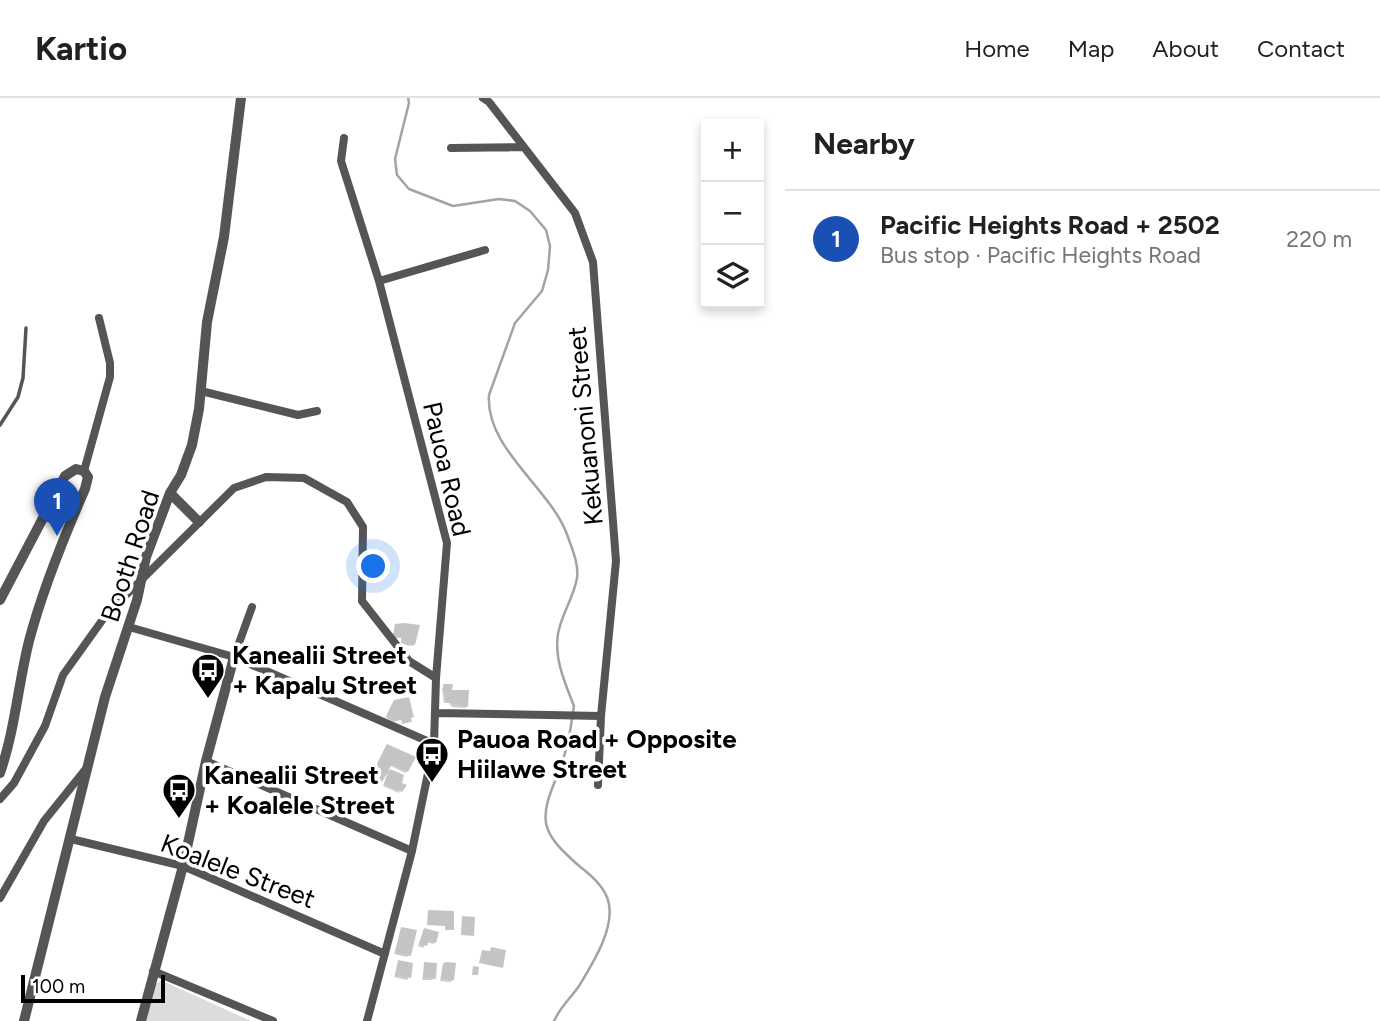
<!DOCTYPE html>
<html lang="en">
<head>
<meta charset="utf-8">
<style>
  :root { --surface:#fff; --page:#f2f2f2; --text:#202124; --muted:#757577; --line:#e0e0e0; --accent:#000 }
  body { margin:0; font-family:Figtree,sans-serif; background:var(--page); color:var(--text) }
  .controls { position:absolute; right:21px; top:21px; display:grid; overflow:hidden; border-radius:0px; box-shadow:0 4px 10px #0003 }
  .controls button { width:63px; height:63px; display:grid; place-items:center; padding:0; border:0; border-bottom:2px solid var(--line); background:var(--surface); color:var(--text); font:35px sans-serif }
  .scale { position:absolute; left:21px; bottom:18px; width:144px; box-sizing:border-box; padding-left:7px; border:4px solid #000; border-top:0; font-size:19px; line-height:24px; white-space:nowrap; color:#000; -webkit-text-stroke:5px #fff; paint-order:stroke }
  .you { position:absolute; left:374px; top:469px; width:24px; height:24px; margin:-18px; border:5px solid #fff; border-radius:50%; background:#1a73e8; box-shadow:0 0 0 10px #1a73e833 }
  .badge { display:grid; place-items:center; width:46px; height:46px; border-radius:50%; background:var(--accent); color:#fff; font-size:23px; font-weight:700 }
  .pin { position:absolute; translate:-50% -58px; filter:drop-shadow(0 2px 4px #0008) }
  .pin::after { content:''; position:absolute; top:37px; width:24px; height:21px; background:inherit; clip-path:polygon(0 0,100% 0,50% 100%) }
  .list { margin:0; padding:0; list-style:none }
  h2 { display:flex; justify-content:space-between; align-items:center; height:91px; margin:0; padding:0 28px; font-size:30px }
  h2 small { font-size:23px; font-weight:400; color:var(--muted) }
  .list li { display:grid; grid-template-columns:46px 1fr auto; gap:21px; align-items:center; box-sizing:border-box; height:98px; padding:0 28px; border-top:2px solid var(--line) }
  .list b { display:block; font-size:26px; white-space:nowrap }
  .list p { margin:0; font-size:23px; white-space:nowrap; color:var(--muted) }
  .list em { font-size:23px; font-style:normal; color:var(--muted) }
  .icon { flex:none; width:38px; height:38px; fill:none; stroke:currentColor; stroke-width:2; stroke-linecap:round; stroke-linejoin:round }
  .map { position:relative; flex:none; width:785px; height:923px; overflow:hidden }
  header { display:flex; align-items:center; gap:42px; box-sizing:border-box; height:98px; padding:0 35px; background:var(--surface); border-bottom:2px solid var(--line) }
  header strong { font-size:33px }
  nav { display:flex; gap:38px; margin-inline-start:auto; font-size:24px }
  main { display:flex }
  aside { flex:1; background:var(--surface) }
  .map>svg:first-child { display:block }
  .green { fill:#dcdcdc }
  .shadow { fill:#0003 }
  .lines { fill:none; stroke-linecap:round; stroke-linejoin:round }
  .stream { stroke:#a3a3a3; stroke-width:2.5 }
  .building { fill:#c4c4c4 }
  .service { stroke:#555; stroke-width:3.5 }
  .minor { stroke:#555; stroke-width:8 }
  .tertiary { stroke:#555; stroke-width:10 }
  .labels { text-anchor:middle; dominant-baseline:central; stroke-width:7; stroke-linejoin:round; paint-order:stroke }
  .street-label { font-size:26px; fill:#000; stroke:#fff }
  .poi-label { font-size:26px; font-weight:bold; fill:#000; stroke:#fff; text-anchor:start }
</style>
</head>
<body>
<header>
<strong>Kartio</strong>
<nav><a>Home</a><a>Map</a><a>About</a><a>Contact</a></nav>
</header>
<main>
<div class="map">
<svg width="785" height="923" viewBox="0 0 785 923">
  <rect width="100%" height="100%" fill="#fff"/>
  <path class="green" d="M160 883 165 884 251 923H145L154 887Z"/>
  <path class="shadow" d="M395 528 414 546 412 548 401 547V540H392Z
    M444 588 451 594 467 608 465 610 452 609 449 605H444L442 590Z
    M392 606 410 623 408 625 402 626 401 622 393 624 386 620Z
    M385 650 407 673 405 675 389 667 387 671 402 678 399 695 383 688 387 676 379 685 370 682Z
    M402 831 409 857 407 859 394 856Z
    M424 832 435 844 433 846 426 844 423 850 418 848Z
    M399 864 409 879 407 882 394 879Z
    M425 866 434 880 432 882H422Z
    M443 867 453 882 450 884 440 883Z"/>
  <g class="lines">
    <path class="stream" d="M408 0 409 5 395 61 397 77 409 91 453 108 499 101 515 103 530 113 546 132 550 148 548 172 542 193 515 225 489 297C485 351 552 391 568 439 572 451 579 466 577 480 574 499 561 517 558 536 554 561 565 585 574 608L573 614
      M554 923C561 908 570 901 579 888 593 865 618 826 607 799 601 785 589 776 578 767 566 756 549 742 546 725 543 706 555 685 561 668 566 653 570 636 572 621"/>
  </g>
  <path class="building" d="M404 525 420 527 415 547 402 546 403 539H393L395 526Z
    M443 586H453L452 592H469L468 609 446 604Z
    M409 599 414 619 411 620 412 624 403 625 402 621 396 623 386 618 394 602Z
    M387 646 416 659 408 674 392 666 382 684 370 679Z
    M390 671 404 677 402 685 407 687 402 694 384 686Z
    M428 812 454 813V832H445V828L427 827Z
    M462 818 475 819 474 838 461 837Z
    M401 829 417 832 411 858 395 854Z
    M424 830 439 834 436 845 429 842 427 848 419 846Z
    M491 849 506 852 503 870 479 865 482 852 490 853Z
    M398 862 413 865 411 880 395 877Z
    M424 864 437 865 436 881 423 880Z
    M447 864 456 865 454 882 441 881 443 865Z
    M473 868 479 869 478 877H472Z"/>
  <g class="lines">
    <path class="service" d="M0 327 18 299 23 280 26 230"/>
    <path class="minor" d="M483 0 489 4 575 115 593 164 616 463 601 618 598 687
      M344 40 341 63 379 183 447 445 436 580 434 646 412 753 367 923
      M451 50 523 49
      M379 183 485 152
      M201 293 298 317 317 313
      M84 373 110 279V265L99 220
      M129 529 234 559 434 646
      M234 559 252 509
      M436 615 601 618
      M206 663 412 753
      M0 701 14 685 45 628 63 577 106 517 234 390 266 379 304 380 347 404 363 429 362 503 409 563 436 580
      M71 741 183 768 385 856
      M0 800 44 723 85 672
      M153 873 273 923"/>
    <path class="tertiary" d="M170 395 199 424
      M0 502 65 378 76 371 84 373 88 379 85 391C63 441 43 490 29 543 18 587 15 632 0 675
      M24 923 105 599 137 502 146 459 170 395 181 377 192 347 199 311 207 224 224 139 241 0
      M141 923 183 768 206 663 234 559"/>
  </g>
  <defs>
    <symbol id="bus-pin" viewBox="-11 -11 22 30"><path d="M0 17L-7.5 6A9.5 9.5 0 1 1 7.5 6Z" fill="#000" stroke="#fff"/><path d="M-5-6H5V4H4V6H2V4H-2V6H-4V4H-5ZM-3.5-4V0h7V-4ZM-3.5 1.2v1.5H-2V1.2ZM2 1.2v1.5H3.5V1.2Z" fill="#fff"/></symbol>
  </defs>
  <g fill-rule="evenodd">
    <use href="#bus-pin" x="189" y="553" width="38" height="52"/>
    <use href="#bus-pin" x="413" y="637" width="38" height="52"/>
    <use href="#bus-pin" x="160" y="673" width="38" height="52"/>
  </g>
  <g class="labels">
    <g class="street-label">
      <text transform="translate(585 328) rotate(-95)">Kekuanoni Street</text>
      <text transform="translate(447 371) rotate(77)">Pauoa Road</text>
      <text transform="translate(130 458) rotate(-72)">Booth Road</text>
      <text transform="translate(238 773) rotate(21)">Koalele Street</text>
    </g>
    <g class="poi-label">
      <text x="232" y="557">Kanealii Street<tspan x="232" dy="30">+ Kapalu Street</tspan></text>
      <text x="457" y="641">Pauoa Road + Opposite<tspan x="457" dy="30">Hiilawe Street</tspan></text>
      <text x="204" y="677">Kanealii Street<tspan x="204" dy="30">+ Koalele Street</tspan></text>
    </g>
  </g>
</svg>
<div class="controls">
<button>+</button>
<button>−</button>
<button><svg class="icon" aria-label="layers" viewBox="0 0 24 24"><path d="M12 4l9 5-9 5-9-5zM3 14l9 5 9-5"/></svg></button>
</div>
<div class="scale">100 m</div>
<div class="you"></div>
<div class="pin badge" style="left:57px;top:438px;background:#1a4fb4">1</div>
</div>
<aside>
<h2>Nearby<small></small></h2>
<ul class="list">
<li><span class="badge" style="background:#1a4fb4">1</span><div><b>Pacific Heights Road + 2502</b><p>Bus stop · Pacific Heights Road</p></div><em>220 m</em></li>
</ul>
</aside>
</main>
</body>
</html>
